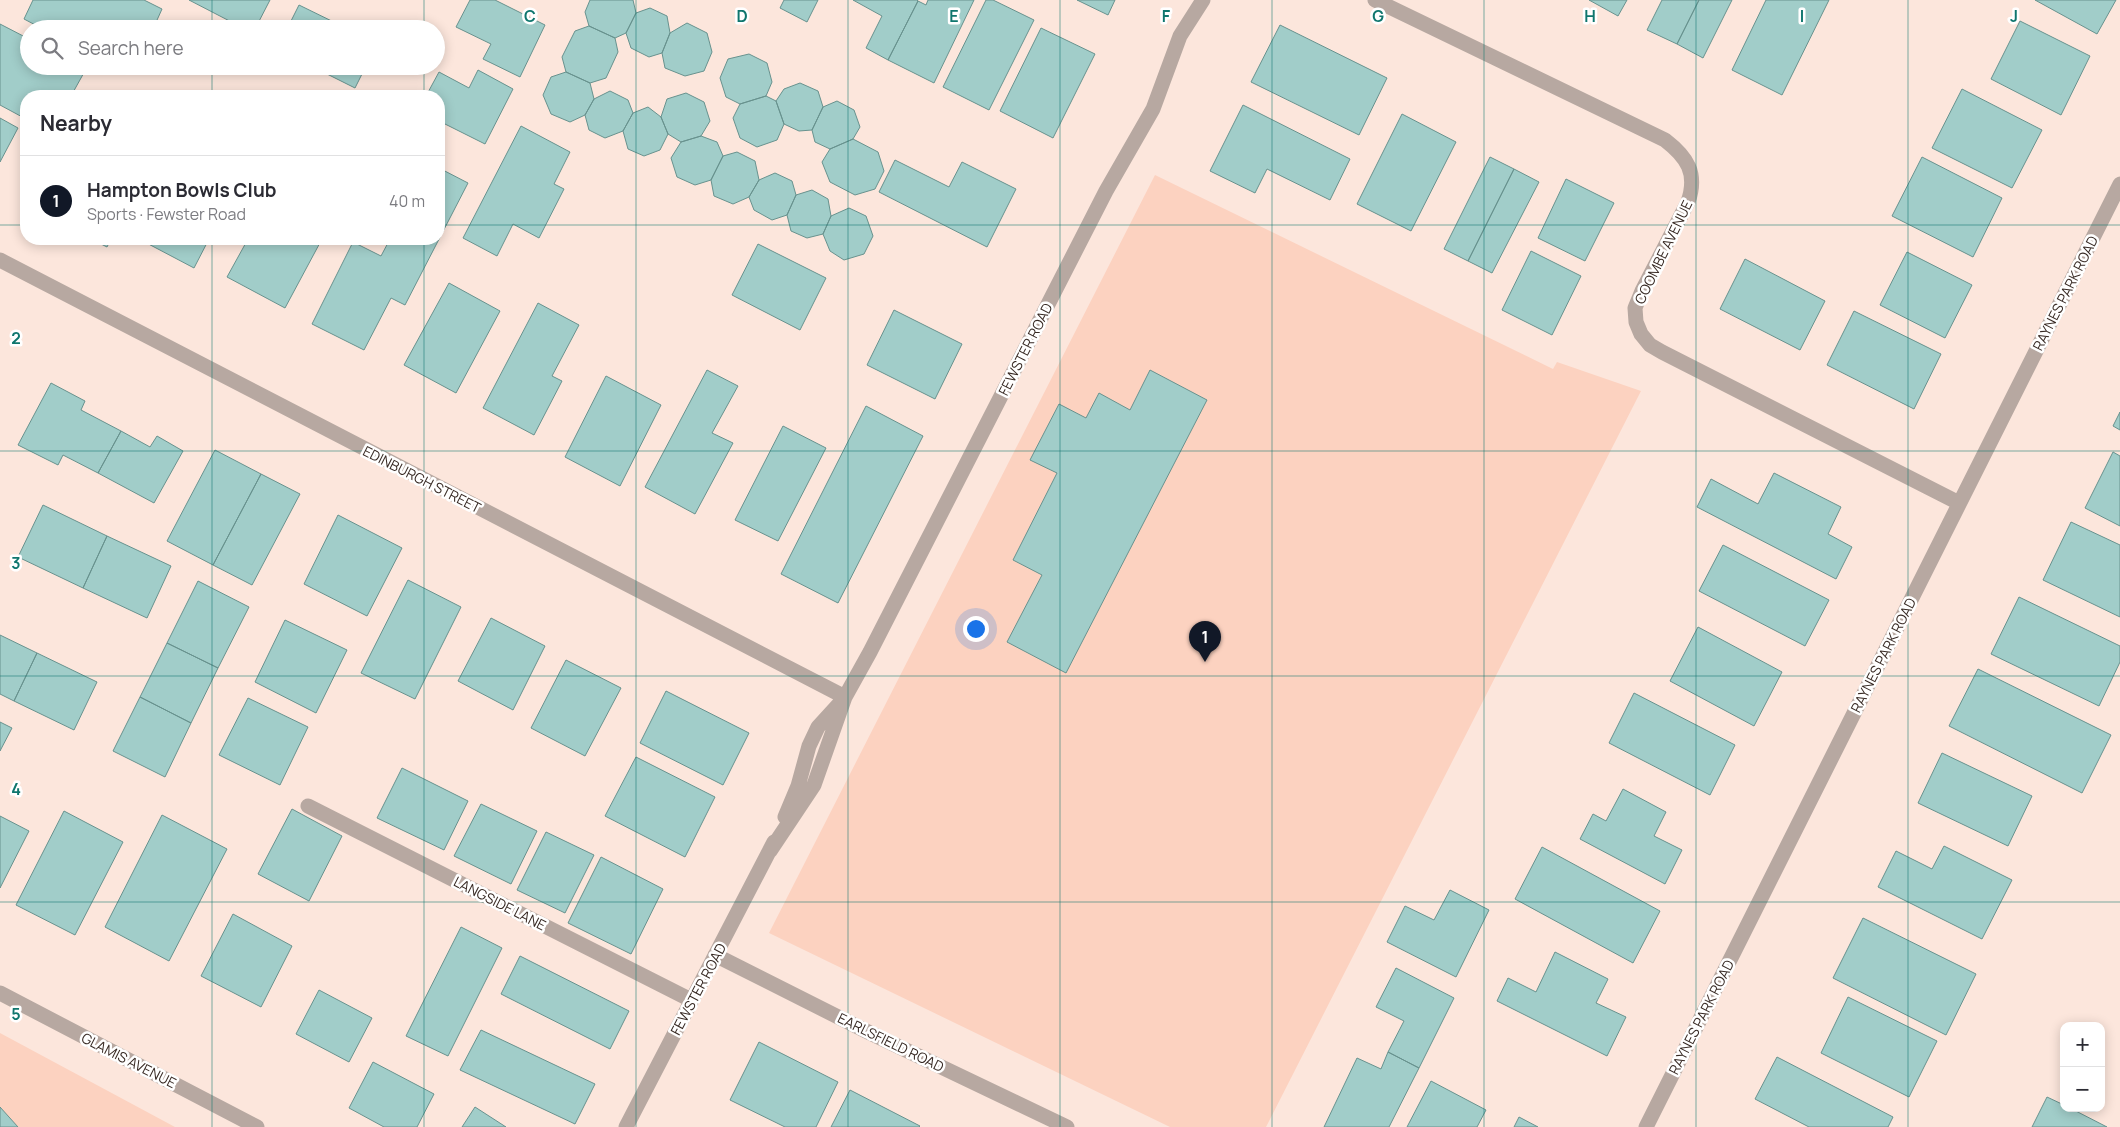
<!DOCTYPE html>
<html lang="en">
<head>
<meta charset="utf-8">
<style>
  :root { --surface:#fff; --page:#f7f7f7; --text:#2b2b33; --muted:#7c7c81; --line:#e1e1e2; --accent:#111827 }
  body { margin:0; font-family:Manrope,sans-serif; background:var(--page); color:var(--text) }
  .controls { position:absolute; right:15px; bottom:15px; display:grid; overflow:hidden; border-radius:10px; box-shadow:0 2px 12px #0003 }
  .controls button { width:45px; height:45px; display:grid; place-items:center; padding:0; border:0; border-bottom:1px solid var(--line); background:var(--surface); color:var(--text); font:25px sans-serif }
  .you { position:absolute; left:975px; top:628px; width:18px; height:18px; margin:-12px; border:4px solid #fff; border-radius:50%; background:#1a73e8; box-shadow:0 0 0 8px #1a73e833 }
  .badge { display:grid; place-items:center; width:32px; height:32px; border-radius:50%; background:var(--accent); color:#fff; font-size:16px; font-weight:700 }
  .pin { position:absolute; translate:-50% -41px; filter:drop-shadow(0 1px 2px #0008) }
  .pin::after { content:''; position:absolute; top:26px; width:18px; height:15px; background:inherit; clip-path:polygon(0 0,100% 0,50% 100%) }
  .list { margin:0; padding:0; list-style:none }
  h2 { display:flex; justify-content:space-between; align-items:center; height:65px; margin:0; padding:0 20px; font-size:21px }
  h2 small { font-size:16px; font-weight:400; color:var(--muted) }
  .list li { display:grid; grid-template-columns:32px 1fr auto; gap:15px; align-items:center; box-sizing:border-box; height:90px; padding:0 20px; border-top:1px solid var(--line) }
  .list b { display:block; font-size:19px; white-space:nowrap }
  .list p { margin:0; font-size:16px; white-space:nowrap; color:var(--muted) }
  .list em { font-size:16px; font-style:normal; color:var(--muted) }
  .icon { flex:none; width:28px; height:28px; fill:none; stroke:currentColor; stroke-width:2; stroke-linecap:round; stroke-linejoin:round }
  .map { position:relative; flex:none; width:2120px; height:1127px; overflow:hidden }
  .search { position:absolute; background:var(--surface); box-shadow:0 2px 12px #0003; left:20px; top:20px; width:425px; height:55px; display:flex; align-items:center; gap:12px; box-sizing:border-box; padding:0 18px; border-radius:28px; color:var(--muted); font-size:19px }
  .panel { position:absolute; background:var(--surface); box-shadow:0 2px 12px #0003; left:20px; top:90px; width:425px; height:155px; border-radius:20px }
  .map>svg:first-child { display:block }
  .green { fill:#fcd2c0 }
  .building { fill:#a1cdc9; stroke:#68928e }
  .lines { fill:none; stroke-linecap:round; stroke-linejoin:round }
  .street { stroke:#b7a8a1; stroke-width:15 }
  .grid { fill:none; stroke:#0f766e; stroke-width:1; stroke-opacity:0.55 }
  .labels { text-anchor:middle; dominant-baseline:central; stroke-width:5; stroke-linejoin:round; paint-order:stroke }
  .street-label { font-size:14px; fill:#372923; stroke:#fff }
  .grid-label { font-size:16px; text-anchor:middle; font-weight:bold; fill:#0f766e; stroke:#fff; stroke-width:5; stroke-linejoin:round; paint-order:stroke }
</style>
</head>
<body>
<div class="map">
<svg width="2120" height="1127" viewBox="0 0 2120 1127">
  <rect width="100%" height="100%" fill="#fce6dc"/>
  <path class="green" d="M1155 175 1553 369 1557 362 1641 391 1266 1127H1170L769 933Z
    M0 1033 175 1127H0Z"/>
  <path class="building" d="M33 0H144L162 9 153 29H43L24 19Z
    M189 0H270L255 29H245Z
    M470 0H495L545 25 520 77 483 59 491 44 456 27Z
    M590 0H633L636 13 626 33 615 38 589 26 585 12Z
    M784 0H818L807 22 780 8Z
    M917 0 918 1 888 60 866 48 882 16 853 0Z
    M928 0H974L934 83 888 60 918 1 926 5Z
    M986 0H993L1034 20 989 110 943 87Z
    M1077 0H1115L1108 15Z
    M1589 0H1627L1618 16Z
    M1662 0H1699L1677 44 1647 30Z
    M1699 0H1732L1703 58 1677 44Z
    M1766 0H1829L1782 95 1732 70Z
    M2035 0H2116L2097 34Z
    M299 5 348 29H287Z
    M650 8 667 16 670 33 662 53 649 57 631 48 626 33 636 13Z
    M2020 21 2090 56 2061 115 1991 79Z
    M687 23 707 33 712 52 704 71 685 76 665 68 662 53 670 33Z
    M0 24 29 39V66H82L86 69 71 96H26V119L0 105Z
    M1280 25 1387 78 1359 135 1251 82Z
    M589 26 615 38 618 52 606 78 590 83 566 72 562 57 575 31Z
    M1041 28 1095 54 1053 138 1000 111Z
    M749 54 767 63 772 82 766 96 740 104 726 97 720 78 728 59Z
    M117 66H134L131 73Z
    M311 66H366L355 88Z
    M478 70 513 89 485 144 439 121V96H426L439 72 469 88Z
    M566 72 590 83 594 99 585 115 570 122 551 114 543 95 551 77Z
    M800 83 818 91 823 107 812 130 799 131 784 124 776 101 784 89Z
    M1962 89 2042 130 2012 188 1932 148Z
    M610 91 628 100 633 113 623 131 605 138 589 130 585 115 594 99Z
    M686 93 704 102 710 121 701 136 681 142 668 134 661 117 667 99Z
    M766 96 776 101 784 124 777 140 757 147 740 138 733 118 740 104Z
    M837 101 854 110 860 127 853 139 830 149 815 142 812 130 823 107Z
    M1243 105 1350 159 1330 200 1267 169 1255 193 1210 171Z
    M648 107 661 117 668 134 660 150 644 156 628 149 623 131 633 113Z
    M1402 114 1456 142 1411 231 1357 204Z
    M0 118 18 128 0 162Z
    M521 126 570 152 554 184 564 189 539 238 513 224 497 256 463 238Z
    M701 136 717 142 723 156 711 180 695 185 677 177 671 158 681 142Z
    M853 139 878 152 884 171 875 189 855 195 830 182 822 162 830 149Z
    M737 152 755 161 759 180 749 197 733 204 714 196 711 180 723 156Z
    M1490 157 1514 169 1468 261 1444 249Z
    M1922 157 2002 198 1973 257 1892 216Z
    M895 160 949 187 962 162 1016 189 987 247 879 192Z
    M439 168 468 183 405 305 391 298 364 350 312 324 353 242 381 256 390 239H439Z
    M1514 169 1539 182 1492 273 1468 261Z
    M775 173 792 181 796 195 787 215 772 220 754 210 749 197 759 180Z
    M1566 179 1614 203 1585 261 1538 238Z
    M812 190 828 199 831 216 823 234 807 238 791 231 787 215 796 195Z
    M849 208 866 216 873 236 864 254 844 260 830 251 823 234 831 216Z
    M91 239H111L107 247Z
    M139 239H209L194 268Z
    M248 239 260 244 262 239H322L285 308 227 277Z
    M758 244 826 278 800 330 732 295Z
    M1531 251 1581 276 1552 335 1502 310Z
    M1907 252 1972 285 1945 338 1880 305Z
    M1745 259 1825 301 1800 350 1720 309Z
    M449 283 500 311 456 393 404 365Z
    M538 303 579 325 552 376 562 381 534 435 483 408Z
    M894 310 962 344 935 399 867 365Z
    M1854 311 1941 354 1914 409 1827 365Z
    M707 370 738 386 712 433 733 443 695 514 645 487Z
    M1150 370 1207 400 1066 673 1007 642 1042 575 1013 560 1057 473 1030 460 1059 404 1086 418 1099 393 1130 410Z
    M606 376 661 405 620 486 565 457Z
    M51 383 85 401 81 410 121 431 98 473 63 455 58 465 18 445Z
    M866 406 923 436 838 603 781 574Z
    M2120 412V430L2113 426Z
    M783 426 826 448 778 541 735 520Z
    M121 431 150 447 157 436 183 451 154 503 98 473Z
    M215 450 261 474 213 565 167 541Z
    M2113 452 2120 456V526L2085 508Z
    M1774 473 1841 507 1828 534 1852 547 1836 579 1697 507 1711 479 1758 504Z
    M261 474 300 494 252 585 213 565Z
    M43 505 107 536 83 588 18 557Z
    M338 515 402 548 367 616 304 584Z
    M2071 522 2120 545V617L2043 580Z
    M107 536 171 566 147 618 83 588Z
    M1723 545 1829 600 1805 646 1699 591Z
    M408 580 461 607 415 699 361 673Z
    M198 581 249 607 218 668 167 643Z
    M2019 597 2120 646V662L2099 706 1991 654Z
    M491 618 545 646 513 710 458 681Z
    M285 620 347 650 316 713 255 682Z
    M1698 627 1782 672 1754 726 1670 681Z
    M0 635 37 653 14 701 0 694Z
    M167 643 218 668 191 723 140 697Z
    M37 653 97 682 74 730 14 701Z
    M566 660 621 688 585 756 531 728Z
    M1978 669 2111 735 2082 793 1949 726Z
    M666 691 749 733 723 785 640 743Z
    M1634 693 1735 745 1710 795 1609 743Z
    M140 697 191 723 165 777 113 751Z
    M248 698 308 727 280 785 219 755Z
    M0 722 12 728 0 751Z
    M1942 753 2032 796 2008 846 1918 803Z
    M636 757 715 797 685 857 605 816Z
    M402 768 468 801 444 850 377 818Z
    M1623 789 1666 812 1654 836 1682 850 1665 884 1580 839 1593 814 1606 821Z
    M481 804 537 831 511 884 454 856Z
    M292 809 342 836 309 901 258 874Z
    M64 811 123 842 75 935 16 905Z
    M162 815 227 849 169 961 105 927Z
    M0 816 29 831 0 888Z
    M546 832 594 855 565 913 517 890Z
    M1944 846 2012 880 1982 939 1878 887 1896 851 1932 869Z
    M1542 847 1660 911 1633 963 1515 899Z
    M601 857 663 889 631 954 568 923Z
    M1450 890 1489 910 1456 977 1387 942 1405 906 1434 920Z
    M233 914 292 946 261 1007 201 976Z
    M1863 918 1976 974 1946 1035 1833 978Z
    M461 927 502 948 448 1056 406 1036Z
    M1555 952 1608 979 1596 1003 1626 1017 1607 1056 1497 1001 1508 978 1536 992Z
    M520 956 629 1011 610 1049 501 994Z
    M1396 968 1454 998 1419 1068 1388 1052 1404 1021 1376 1007Z
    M319 990 372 1018 349 1062 296 1034Z
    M1848 997 1937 1041 1909 1097 1821 1053Z
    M481 1030 595 1084 575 1124 460 1070Z
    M759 1042 838 1082 816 1127H785L730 1100Z
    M1388 1052 1419 1068 1389 1127H1324L1357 1058 1381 1069Z
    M1777 1057 1893 1117 1888 1127H1809L1755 1099Z
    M373 1062 434 1094 417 1127H384L349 1108Z
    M1431 1081 1486 1110 1477 1127H1407Z
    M850 1090 920 1126 919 1127H831Z
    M2047 1097 2064 1105V1108H2070L2107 1127H2032Z
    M0 1107 18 1127H0Z
    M475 1107 506 1127H462Z
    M1519 1117 1538 1127H1514Z"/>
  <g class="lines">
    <path class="street" d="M1375 0 1665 140C1687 157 1698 173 1688 202L1642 291 1635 308 1636 322 1641 334 1650 345 1662 352 1959 503
      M0 260 845 697
      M308 806 691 1000
      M785 817 798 786 809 746 818 727 839 704
      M770 851 814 785 845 697 870 652 1106 191 1153 109 1180 36 1203 0
      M715 955 866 1031 1067 1127
      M0 993 257 1127
      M626 1127 774 842
      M1646 1127 2120 184"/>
  </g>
  <path class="grid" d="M212 0V29M424 0V29M636 0V1127M848 0V1127M1060 0V1127M1272 0V1127M1484 0V1127M1696 0V1127M1908 0V1127M212 66V96M424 66V96M0 225H26M439 225H2120M212 239V1127M424 239V1127M0 451H2120M0 676H2120M0 902H2120"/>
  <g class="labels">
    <g class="street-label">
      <text transform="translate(1663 252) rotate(-64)">COOMBE AVENUE</text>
      <text transform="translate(2065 293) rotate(-63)">RAYNES PARK ROAD</text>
      <text transform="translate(1025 349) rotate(-63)">FEWSTER ROAD</text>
      <text transform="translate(422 479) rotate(27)">EDINBURGH STREET</text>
      <text transform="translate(1883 655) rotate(-63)">RAYNES PARK ROAD</text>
      <text transform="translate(500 903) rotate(27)">LANGSIDE LANE</text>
      <text transform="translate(698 989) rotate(-62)">FEWSTER ROAD</text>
      <text transform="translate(1701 1017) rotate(-63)">RAYNES PARK ROAD</text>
      <text transform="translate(891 1042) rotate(26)">EARLSFIELD ROAD</text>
      <text transform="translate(129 1060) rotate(27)">GLAMIS AVENUE</text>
    </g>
  </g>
  <g class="grid-label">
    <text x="530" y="22">C</text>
    <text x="742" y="22">D</text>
    <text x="954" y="22">E</text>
    <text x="1166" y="22">F</text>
    <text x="1378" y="22">G</text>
    <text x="1590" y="22">H</text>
    <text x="1802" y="22">I</text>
    <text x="2014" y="22">J</text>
    <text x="16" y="344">2</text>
    <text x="16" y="569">3</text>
    <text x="16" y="795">4</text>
    <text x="16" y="1020">5</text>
  </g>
</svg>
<div class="controls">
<button>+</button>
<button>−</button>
</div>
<div class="you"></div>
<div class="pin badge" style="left:1205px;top:662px">1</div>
<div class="search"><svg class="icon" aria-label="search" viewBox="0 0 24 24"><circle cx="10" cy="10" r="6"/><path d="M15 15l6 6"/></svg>Search here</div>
<section class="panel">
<h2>Nearby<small></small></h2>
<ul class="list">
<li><span class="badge">1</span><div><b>Hampton Bowls Club</b><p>Sports · Fewster Road</p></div><em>40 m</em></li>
</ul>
</section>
</div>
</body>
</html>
